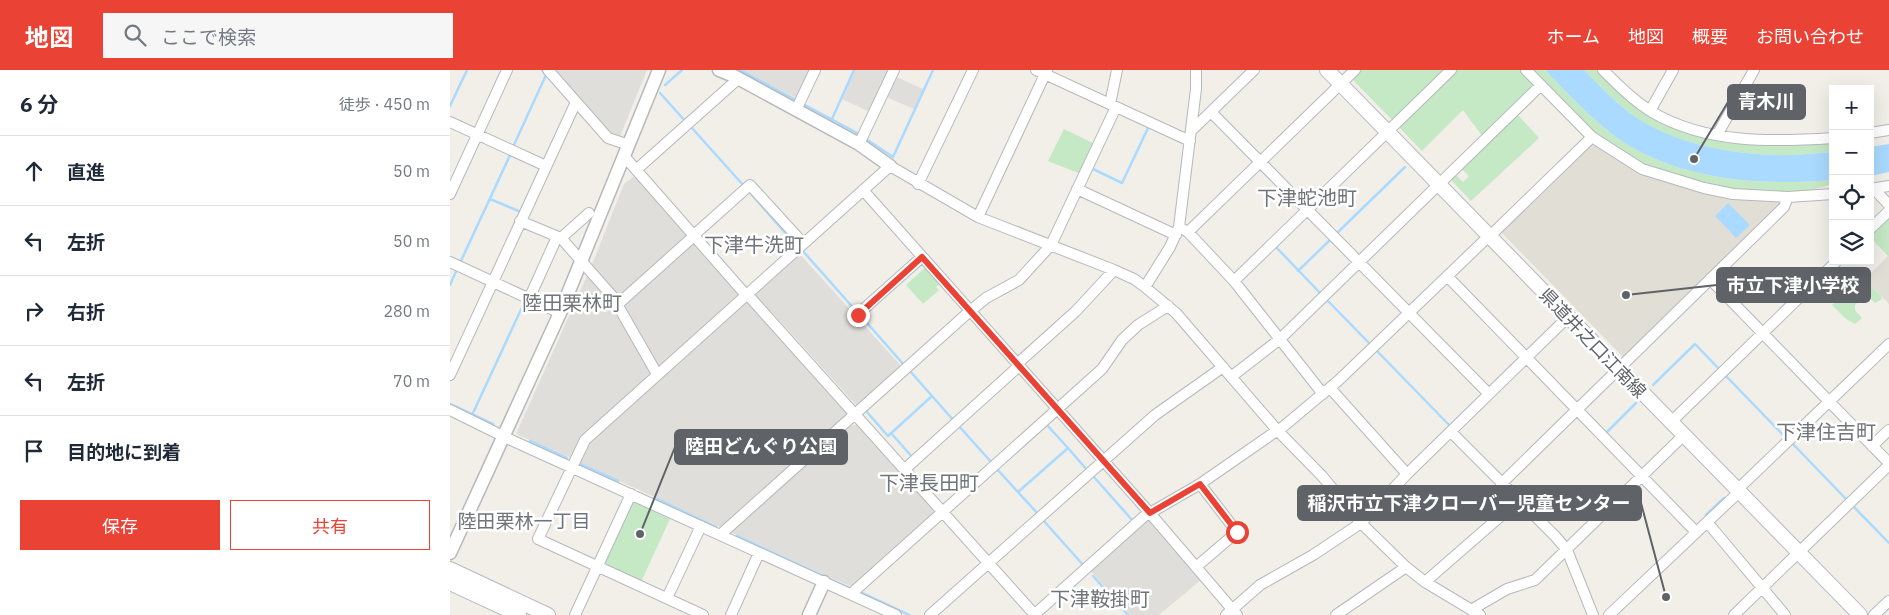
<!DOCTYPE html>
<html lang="ja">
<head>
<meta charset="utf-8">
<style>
  :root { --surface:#fff; --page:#f6f6f7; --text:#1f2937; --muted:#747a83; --line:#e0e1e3; --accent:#ea4335 }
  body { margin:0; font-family:"IBM Plex Sans","Noto Sans JP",sans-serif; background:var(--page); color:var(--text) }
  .controls { position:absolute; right:15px; top:15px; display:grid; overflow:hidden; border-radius:0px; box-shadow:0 5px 20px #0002 }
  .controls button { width:45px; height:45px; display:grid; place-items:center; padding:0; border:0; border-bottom:1px solid var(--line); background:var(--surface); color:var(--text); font:25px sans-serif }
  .stop { position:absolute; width:15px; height:15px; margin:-11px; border:4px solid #ea4335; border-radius:50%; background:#fff }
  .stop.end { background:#ea4335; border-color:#fff; box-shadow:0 1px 5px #0008 }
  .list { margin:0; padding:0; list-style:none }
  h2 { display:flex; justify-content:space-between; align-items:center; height:65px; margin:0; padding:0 20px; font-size:21px }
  h2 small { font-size:16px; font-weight:400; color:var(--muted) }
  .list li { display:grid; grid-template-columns:32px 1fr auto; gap:15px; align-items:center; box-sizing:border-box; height:70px; padding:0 20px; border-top:1px solid var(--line) }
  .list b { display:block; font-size:19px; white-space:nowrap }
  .list em { font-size:16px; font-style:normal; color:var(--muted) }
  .actions { display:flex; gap:10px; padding:15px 20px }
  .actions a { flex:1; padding:11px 0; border:1px solid var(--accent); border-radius:0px; text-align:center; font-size:18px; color:var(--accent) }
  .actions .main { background:var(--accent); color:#fff }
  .icon { flex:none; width:28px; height:28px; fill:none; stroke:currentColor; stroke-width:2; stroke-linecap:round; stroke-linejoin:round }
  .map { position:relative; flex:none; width:1439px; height:545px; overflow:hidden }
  header { display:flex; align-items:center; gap:30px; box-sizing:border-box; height:70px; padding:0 25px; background:var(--accent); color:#fff }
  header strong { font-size:24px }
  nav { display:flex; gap:28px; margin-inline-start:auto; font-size:18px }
  .search { width:350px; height:45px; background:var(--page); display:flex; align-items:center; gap:12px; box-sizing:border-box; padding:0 18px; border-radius:0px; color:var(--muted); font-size:19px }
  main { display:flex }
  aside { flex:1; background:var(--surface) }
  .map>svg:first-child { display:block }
  .industrial { fill:#e0deda }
  .education { fill:#e1ded6 }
  .green { fill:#c5e8c5 }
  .water { fill:#aadaff }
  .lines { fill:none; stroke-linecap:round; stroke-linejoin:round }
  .stream { stroke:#aadaff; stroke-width:2.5 }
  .minor-casing { stroke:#b5b8bc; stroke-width:12 }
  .tertiary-casing { stroke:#b5b8bc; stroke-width:15 }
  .secondary-casing { stroke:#b6babf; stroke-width:16 }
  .minor { stroke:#fff; stroke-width:10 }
  .tertiary { stroke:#fff; stroke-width:12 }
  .secondary { stroke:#fff; stroke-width:14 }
  .route { stroke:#ea4335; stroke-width:6 }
  .labels { text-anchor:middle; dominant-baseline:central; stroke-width:5; stroke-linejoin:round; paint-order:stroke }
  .street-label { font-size:18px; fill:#5f6368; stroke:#fff }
  .neighbourhood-label { font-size:19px; fill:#70757a; stroke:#fff }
  .quarter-label { font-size:20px; fill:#70757a; stroke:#fff }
  .leader { fill:none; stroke:#5f6368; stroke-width:2 }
  .callout-dot { fill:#5f6368; stroke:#fff; stroke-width:2 }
  .callout { fill:#5f6368; stroke:#5f6368; stroke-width:2 }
  .callout-label { font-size:19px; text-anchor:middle; font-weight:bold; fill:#fff }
</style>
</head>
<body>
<header>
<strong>地図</strong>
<div class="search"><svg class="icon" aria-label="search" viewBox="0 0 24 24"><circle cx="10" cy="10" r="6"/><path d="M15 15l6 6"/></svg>ここで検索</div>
<nav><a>ホーム</a><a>地図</a><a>概要</a><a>お問い合わせ</a></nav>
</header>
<main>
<aside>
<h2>6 分<small>徒歩 · 450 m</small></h2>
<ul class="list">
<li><svg class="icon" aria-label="ahead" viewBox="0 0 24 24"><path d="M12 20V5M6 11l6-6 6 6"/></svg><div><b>直進</b></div><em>50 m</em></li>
<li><svg class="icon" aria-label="left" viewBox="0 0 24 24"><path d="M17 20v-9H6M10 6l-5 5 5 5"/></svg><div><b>左折</b></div><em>50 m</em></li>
<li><svg class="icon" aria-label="right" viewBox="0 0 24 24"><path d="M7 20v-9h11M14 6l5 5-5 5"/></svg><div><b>右折</b></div><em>280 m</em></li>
<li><svg class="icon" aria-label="left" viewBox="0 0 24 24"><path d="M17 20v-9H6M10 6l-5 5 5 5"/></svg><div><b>左折</b></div><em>70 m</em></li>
<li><svg class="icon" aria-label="arrive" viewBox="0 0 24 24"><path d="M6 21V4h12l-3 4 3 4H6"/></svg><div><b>目的地に到着</b></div></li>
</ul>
<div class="actions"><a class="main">保存</a><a>共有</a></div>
</aside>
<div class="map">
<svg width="1439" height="545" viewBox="0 0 1439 545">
  <rect width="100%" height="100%" fill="#f1efe8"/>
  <path class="industrial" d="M102 0H197L169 69 158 65Z
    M292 0H361L348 29Z
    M405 0H440L420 42 392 29Z
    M444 6 473 19 464 39 434 26Z
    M187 104 239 166 169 229 141 197 174 114Z
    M241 171 245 172 290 222V226L209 299 171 235Z
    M347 181 451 296 407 336 321 241 318 242 302 225Z
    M137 206H141L161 230 204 303 122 388 66 364Z
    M298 229 396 339 397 346 272 458 128 392 137 372Z
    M409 354 485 441V445L404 518 280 462 401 356Z
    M697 448 701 449 752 509 709 545H680L639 499Z"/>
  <path class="education" d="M1144 72 1331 130 1332 136 1175 289 1051 162Z
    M1439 185V234L1415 209Z"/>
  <path class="green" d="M909 0H997L945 50H942L902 9 903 6Z
    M1005 0H1072L1085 17 1033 67 1013 40 972 81 950 58V54Z
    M1081 0H1095C1119 25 1144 52 1173 72 1234 111 1313 116 1383 110V114L1347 124H1312L1254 116 1195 97 1145 66Z
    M1134 0H1149L1176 28 1274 70 1328 75 1383 72V82C1366 83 1350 85 1333 85 1282 85 1224 74 1181 44 1164 31 1149 15 1134 0Z
    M1066 43 1089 68 1021 131 1001 110 1004 103 1013 112 1019 106 1010 97Z
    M614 59 645 74 631 104 598 91Z
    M1439 145V185L1438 186 1420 167V163Z
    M477 196 491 213 486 217 489 220 473 234 456 215Z
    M1412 206 1431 226 1432 229 1425 233 1420 228 1413 227 1405 235V240L1412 248 1405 254 1396 249 1382 235Z
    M184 432 220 449 191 512 155 495 153 491 180 433Z"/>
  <path class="water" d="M1095 0H1134C1149 15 1164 31 1181 44 1224 74 1282 85 1333 85 1350 85 1366 83 1383 82V110C1313 116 1234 111 1173 72 1144 52 1119 25 1095 0Z
    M1439 74V102L1420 106V77Z
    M1278 133 1300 155 1286 168 1265 146Z"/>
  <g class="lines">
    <path class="stream" d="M290 0 346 30
      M215 15 232 0
      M210 23 236 52
      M353 34 409 64
      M0 36 17 0
      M382 49 404 0
      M241 57 294 116
      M416 69 443 87
      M63 77 96 5 92 0
      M443 87 483 0
      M641 98 672 113 699 56
      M302 125 344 173
      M40 129 71 142
      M886 164 955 97
      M825 176 872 225
      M352 180 406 241
      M10 193 61 83
      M848 201 881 169
      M0 215 7 199
      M876 229 921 275
      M411 246 454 295
      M926 280 1001 357
      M460 301 504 351
      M1275 305 1336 368
      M1203 315 1245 274 1270 300
      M0 334 43 354
      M416 341 438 366 482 326
      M23 343 75 231
      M508 355 542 393
      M441 363 463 388
      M1155 364 1186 333
      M80 371 117 388
      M1341 372 1397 430
      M618 378 637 400
      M130 394 168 411
      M546 398 589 445
      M643 406 683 451
      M568 422 618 378 596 354
      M207 429 266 457
      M1402 435 1439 473
      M1256 445 1274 428
      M593 450 634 496
      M287 466 401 519
      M643 506 678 545
      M410 522 459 545"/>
    <defs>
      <path id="minor" d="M98 0 158 68 179 75
        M586 0 740 71
        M1076 0 1142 67 1192 99 1254 118 1283 124 1338 127 1383 124
        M1153 0C1168 15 1184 31 1202 42 1256 74 1323 72 1383 68
        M660 34 667 0
        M346 40 365 0
        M1200 41 1223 0
        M761 42 1039 324
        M0 52 96 96
        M741 61 804 0
        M1420 63 1439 60
        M1267 65 1304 0
        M409 74 444 0
        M174 86 296 225
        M186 100 288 9
        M468 114 523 0
        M627 119 726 165
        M1420 119 1439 116
        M1424 119 1439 135
        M413 120 699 442 787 545
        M0 124 57 0
        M528 147 597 0
        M70 151 111 168 163 227 207 304
        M729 157 738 162 784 211 1001 0
        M1420 159 1439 141
        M738 162 905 0
        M244 165 300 115 353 173
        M1040 166 1142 67
        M111 168 139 143
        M0 192 110 243
        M997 206 1246 462
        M1260 209 1439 393
        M784 211 873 324
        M695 217 720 177 729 157 746 19V0
        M297 224 585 545
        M79 229 107 167
        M167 235 244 166
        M407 245 472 187
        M567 294 626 241 664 200
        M0 305 126 32
        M781 307 830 269 1091 15
        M880 318 957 404
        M0 340 61 370 446 545
        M1221 352 1387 191
        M828 361 889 310 1039 166
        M1001 362 1105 466 1117 480 1143 545
        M1422 376 1439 360
        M455 399 569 296
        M1051 414 1334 137 1338 127
        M1287 420 1439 274
        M700 443 750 414 828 360
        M1257 452 1335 545
        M270 465 520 241 536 228 569 210 601 175 666 37
        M746 497 787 462 750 414
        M975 512 1068 431
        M401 524 652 299 672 270 688 255 718 236
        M217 528 251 456
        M1021 540 1057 519 1085 510 1234 365
        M125 545 181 424
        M253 545 88 469 135 370 440 96 528 147 664 200 684 209 695 217 726 243 828 361 872 406 911 453 956 497 975 512 1030 545
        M281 545 309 483
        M480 545 705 345 773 297
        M584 545 699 442
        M776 545 810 515 863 485 911 453 957 404 1118 247
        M886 545 956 497
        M1159 545 1289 422
        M1284 545 1439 395
        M1424 545 1439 531"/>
      <path id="tertiary" d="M269 0 284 6 409 74 440 96
        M0 483 110 243 209 0
        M359 545 374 512"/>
      <path id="secondary" d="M877 0 1410 545
        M0 499 98 545
        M0 513 69 545"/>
    </defs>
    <use href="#minor" class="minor-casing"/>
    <use href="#tertiary" class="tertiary-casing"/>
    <use href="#secondary" class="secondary-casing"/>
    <use href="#minor" class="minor"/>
    <use href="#tertiary" class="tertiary"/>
    <use href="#secondary" class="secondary"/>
  </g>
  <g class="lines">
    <path class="route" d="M408 245 472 187 700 443 750 414 787 462"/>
  </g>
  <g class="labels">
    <g class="street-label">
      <text transform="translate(1143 273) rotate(46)">県道井之口江南線</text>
    </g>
    <g class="neighbourhood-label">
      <text x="74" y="451">陸田栗林一丁目</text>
    </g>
    <g class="quarter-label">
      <text x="857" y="127">下津蛇池町</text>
      <text x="304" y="174">下津牛洗町</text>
      <text x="122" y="232">陸田栗林町</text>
      <text x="1376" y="361">下津住吉町</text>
      <text x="479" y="412">下津長田町</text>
      <text x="650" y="528">下津鞍掛町</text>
    </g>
  </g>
  <path class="leader" d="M1244 89L1278 32M1176 225L1267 215M190 464L225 377M1216 527L1191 433"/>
  <g class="callout-dot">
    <circle cx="1244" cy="89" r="5"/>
    <circle cx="1176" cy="225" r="5"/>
    <circle cx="190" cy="464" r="5"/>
    <circle cx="1216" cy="527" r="5"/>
  </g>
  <g class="callout">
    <rect x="1278" y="15" width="77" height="34" rx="5"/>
    <rect x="1267" y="198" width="153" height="34" rx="5"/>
    <rect x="225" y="360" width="172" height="34" rx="5"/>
    <rect x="848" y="416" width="343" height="34" rx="5"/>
  </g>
  <g class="callout-label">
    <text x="1316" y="38">青木川</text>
    <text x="1343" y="222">市立下津小学校</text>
    <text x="311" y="383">陸田どんぐり公園</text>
    <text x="1019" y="440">稲沢市立下津クローバー児童センター</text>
  </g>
</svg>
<div class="controls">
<button>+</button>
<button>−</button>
<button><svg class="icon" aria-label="locate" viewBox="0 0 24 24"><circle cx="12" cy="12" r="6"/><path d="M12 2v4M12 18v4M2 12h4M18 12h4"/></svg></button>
<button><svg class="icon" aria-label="layers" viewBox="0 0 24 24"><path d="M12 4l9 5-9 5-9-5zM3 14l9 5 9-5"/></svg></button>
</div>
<div class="stop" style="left:787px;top:462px"></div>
<div class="stop end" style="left:408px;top:245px"></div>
</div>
</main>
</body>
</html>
